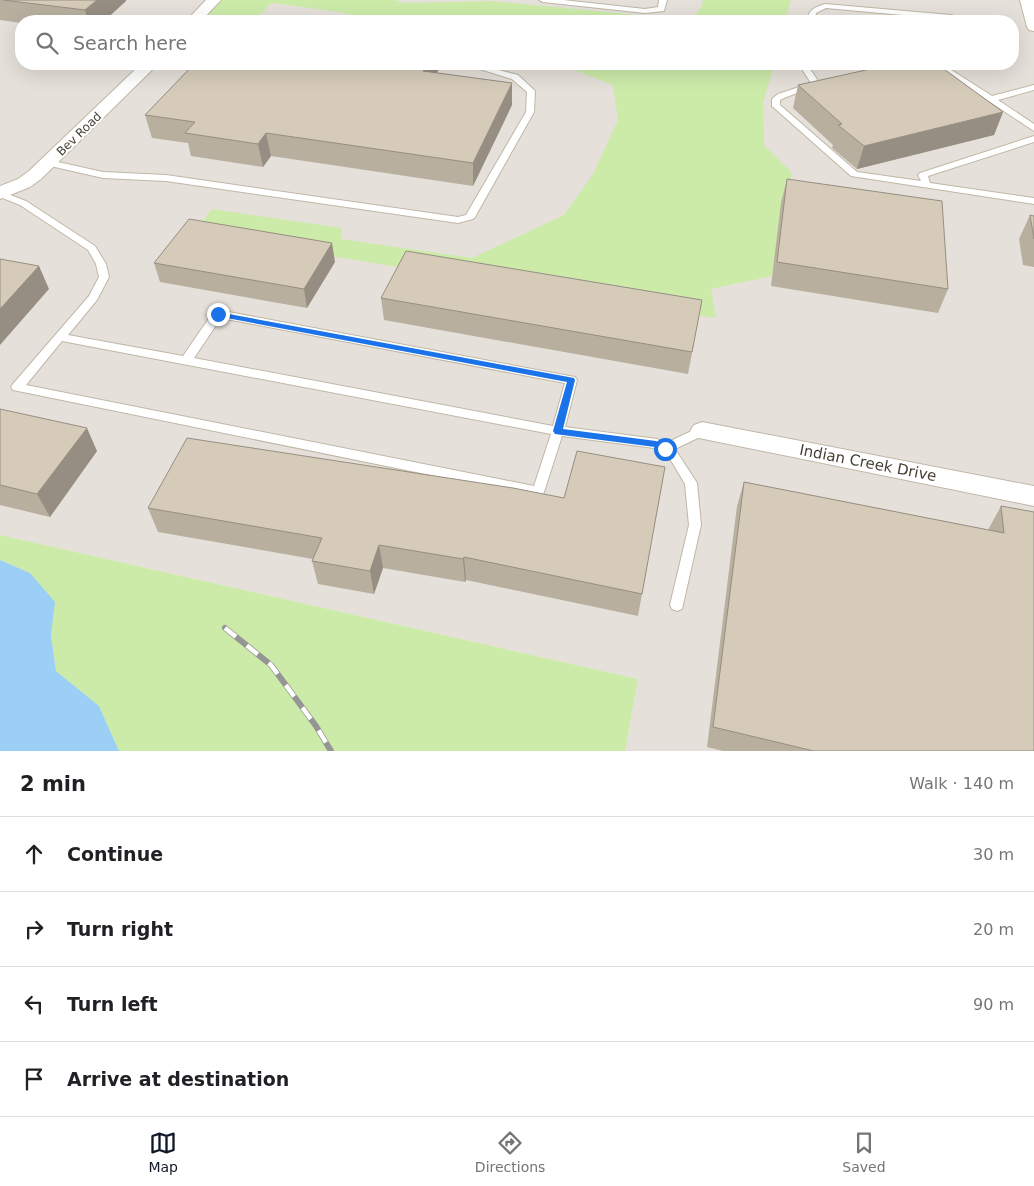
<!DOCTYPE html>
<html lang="en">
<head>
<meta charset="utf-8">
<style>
  :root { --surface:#fff; --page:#f6f6f6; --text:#202124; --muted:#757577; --line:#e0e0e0; --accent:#111827 }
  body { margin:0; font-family:"DejaVu Sans",sans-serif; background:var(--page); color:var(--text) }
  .stop { position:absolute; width:15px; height:15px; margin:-11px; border:4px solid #1a73e8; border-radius:50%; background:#fff }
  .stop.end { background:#1a73e8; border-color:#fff; box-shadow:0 1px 5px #0008 }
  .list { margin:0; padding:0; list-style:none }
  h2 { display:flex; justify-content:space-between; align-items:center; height:65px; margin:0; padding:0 20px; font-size:21px }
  h2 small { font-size:16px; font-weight:400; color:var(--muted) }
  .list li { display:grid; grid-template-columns:32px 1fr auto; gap:15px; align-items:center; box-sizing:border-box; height:75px; padding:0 20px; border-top:1px solid var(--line) }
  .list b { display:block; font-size:19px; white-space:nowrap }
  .list em { font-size:16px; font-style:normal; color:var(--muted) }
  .icon { flex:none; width:28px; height:28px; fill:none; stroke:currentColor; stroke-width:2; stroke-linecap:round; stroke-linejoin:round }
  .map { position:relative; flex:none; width:1034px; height:751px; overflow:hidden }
  .search { position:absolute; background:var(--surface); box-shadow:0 5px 20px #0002; left:15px; right:15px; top:15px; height:55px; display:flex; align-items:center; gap:12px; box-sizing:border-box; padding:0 18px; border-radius:20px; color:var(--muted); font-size:19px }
  .sheet { height:365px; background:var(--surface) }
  nav { display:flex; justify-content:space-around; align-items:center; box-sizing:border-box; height:70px; border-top:1px solid var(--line); background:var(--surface); font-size:14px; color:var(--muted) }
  nav a { display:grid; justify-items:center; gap:2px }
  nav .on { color:var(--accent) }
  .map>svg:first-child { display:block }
  .industrial { fill:#e5e0d9; fill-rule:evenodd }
  .green { fill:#cceba9 }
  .water { fill:#9bcff6 }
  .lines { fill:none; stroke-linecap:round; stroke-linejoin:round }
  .lane-casing { stroke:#c0b7a6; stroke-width:2 }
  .street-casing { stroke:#c0b7a6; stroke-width:2 }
  .lane { fill:#fff; fill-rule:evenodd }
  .street { fill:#fff; fill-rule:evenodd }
  .rail-casing { stroke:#959595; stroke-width:6 }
  .rail { stroke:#fff; stroke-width:4.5; stroke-dasharray:14; stroke-linecap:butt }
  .wall { fill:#b8af9f }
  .shaded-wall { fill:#968e82 }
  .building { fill:#d6cbb9; stroke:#968e82 }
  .route { fill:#1a73e8 }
  .labels { text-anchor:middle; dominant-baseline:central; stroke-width:4; stroke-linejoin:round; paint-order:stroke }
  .far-street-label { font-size:12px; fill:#463f33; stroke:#fff }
  .street-label { font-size:15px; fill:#463f33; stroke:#fff }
</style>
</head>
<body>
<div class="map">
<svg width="1034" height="751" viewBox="0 0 1034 751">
  <rect width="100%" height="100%" fill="#f3efe4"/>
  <path class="industrial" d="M0 0H1034V751H625L638 679 0 535ZM21 21H1013V64H21Z"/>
  <path class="green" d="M214 0H395L404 3 493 1 691 20 702 6 703 0H791L785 21H392L368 19 340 12 272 3 253 21H194Z
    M560 64H774L763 103 764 145 792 173 772 276 711 289 716 318 193 234 212 209 342 228 341 239 472 258 564 215 593 174 618 120 613 85Z
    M0 535 638 679 625 751H119L99 706 56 671 51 635 54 602 30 573 0 560Z"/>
  <path class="water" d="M0 560 30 573 55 602 51 635 56 671 99 706 119 751H0Z"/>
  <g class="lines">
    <defs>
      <path id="lane" d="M539 0H563L645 9 658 7 659 0H667L664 11 645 13 543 2Z
        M825 4 951 15 968 21 826 8 816 13 815 21H807C808 10 815 7 825 4Z
        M464 64H476L518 75 535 91 534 112 475 217 473 219 458 223 166 181 103 178 46 165 45 163 49 160 103 172 166 175 458 217 466 215 526 112 527 92 512 79Z
        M803 64H811L810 69 820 84 784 98 780 100V105L857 172 921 181 918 175 920 173 1034 136V142L928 176 930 183 1034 198V204L851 176 772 106V99L778 94 811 83 802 69Z
        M933 64H942L992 96 1034 85V90L998 100 1034 124V131Z
        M0 191 26 201 95 246 106 264 109 277 97 300 68 335 183 356 214 311 218 310 575 377 577 380 565 427 657 439 666 443 698 428H706L708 431 706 434 675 449 697 483 701 525 682 609 677 611 672 609 670 605 689 525 685 484 669 457 654 448 562 436 544 492 542 496 538 497 13 390 11 387 13 384 89 296 99 277 96 264 88 250 20 205 0 197ZM221 318 565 383 553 426 194 358ZM62 341 551 434 534 486 26 385Z"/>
      <path id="street" d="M206 0H221L201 21H186Z
        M1020 0H1034V31L1029 30 1027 27Z
        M141 64H158L41 179 30 187 0 199V186L18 179 29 171Z
        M702 422 1034 486V506L694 437 690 431 694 425Z"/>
    </defs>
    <use href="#lane" class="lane-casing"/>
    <use href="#street" class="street-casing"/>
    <use href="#lane" class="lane"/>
    <use href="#street" class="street"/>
    <defs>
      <path id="rail" d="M225 628 271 665 316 726 331 751"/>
    </defs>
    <use href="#rail" class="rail-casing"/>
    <use href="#rail" class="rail"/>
  </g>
  <path class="wall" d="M0 0 126 1 104 21H21V23L0 20Z
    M194 64H442L437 73 512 83V105L473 186 271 156 263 167 191 156 188 143 152 138 145 115Z
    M798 85 1003 112 994 135 857 169 832 148 833 145 793 108Z
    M787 179 948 289 938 313 771 286 781 203Z
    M1030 215 1034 216V267L1023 265 1019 239Z
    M335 262 307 308 160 282 154 263Z
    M381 298 702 300 688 374 384 320Z
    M0 409 97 451 50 517 0 505Z
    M665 467 638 616 466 580 465 582 383 568 374 594 318 584 312 561 313 559 158 532 148 508 564 498Z
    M744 482 988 530 1001 506 1034 751H723L707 747 737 506Z"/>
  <path class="shaded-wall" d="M97 0H126V1L104 21H88L85 10Z
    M427 64H442L424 94 423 71Z
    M512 83V105L473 186V163Z
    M1003 112 994 135 857 169 864 146Z
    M266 133 271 156 263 167 258 144Z
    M332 243 335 262 307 308 304 289Z
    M39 266 49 289 0 345V309Z
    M87 428 97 451 50 517 37 494Z
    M379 545 383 568 374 594 370 571Z
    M464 557 466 580 465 582 463 559Z"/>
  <path class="building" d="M3 0H97L85 10Z
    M194 64H427L423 71 512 83 473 163 266 133 258 144 185 133 195 122 145 115Z
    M893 64H937L1003 112 864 146 838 125 842 124 798 85Z
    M787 179 942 201 948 289 777 262Z
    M1030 215 1034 216V239Z
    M189 219 332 243 304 289 154 263Z
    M406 251 702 300 692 352 381 298Z
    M0 259 39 266 0 309Z
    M0 409 87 428 37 494 0 485Z
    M187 438 513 488 564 498 577 451 665 467 642 594 464 557 463 559 379 545 370 571 312 561 322 538 148 508Z
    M744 482 1004 533 1001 506 1034 512V751H814L713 727Z"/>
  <path class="route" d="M218 312 574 378 575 380 563 429 656 441 669 449 665 452 655 447 555 434 553 431 567 382 216 316V313Z"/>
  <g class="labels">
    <g class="far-street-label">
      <text transform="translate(79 134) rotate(-44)">Bev Road</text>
    </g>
    <g class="street-label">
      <text transform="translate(868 463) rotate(11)">Indian Creek Drive</text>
    </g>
  </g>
</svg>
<div class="stop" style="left:665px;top:449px"></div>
<div class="stop end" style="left:218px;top:314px"></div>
<div class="search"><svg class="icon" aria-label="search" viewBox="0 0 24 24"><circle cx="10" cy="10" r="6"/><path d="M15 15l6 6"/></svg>Search here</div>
</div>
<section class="sheet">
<h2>2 min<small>Walk · 140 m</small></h2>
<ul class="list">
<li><svg class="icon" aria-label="ahead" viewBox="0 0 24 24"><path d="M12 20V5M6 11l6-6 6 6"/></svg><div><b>Continue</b></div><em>30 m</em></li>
<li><svg class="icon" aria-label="right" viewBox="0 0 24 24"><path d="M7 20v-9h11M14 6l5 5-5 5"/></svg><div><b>Turn right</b></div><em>20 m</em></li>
<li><svg class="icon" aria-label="left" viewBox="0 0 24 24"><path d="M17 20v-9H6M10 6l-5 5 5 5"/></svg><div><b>Turn left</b></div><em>90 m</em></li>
<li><svg class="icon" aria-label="arrive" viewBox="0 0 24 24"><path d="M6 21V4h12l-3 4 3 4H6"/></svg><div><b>Arrive at destination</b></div></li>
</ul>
</section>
<nav>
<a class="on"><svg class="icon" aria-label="map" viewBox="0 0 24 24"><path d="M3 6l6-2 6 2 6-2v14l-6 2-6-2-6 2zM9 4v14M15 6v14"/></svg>Map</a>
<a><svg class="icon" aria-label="directions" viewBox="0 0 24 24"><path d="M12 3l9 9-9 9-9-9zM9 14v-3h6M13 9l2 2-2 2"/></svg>Directions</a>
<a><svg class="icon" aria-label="saved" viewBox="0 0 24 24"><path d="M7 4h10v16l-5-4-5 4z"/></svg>Saved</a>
</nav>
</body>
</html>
